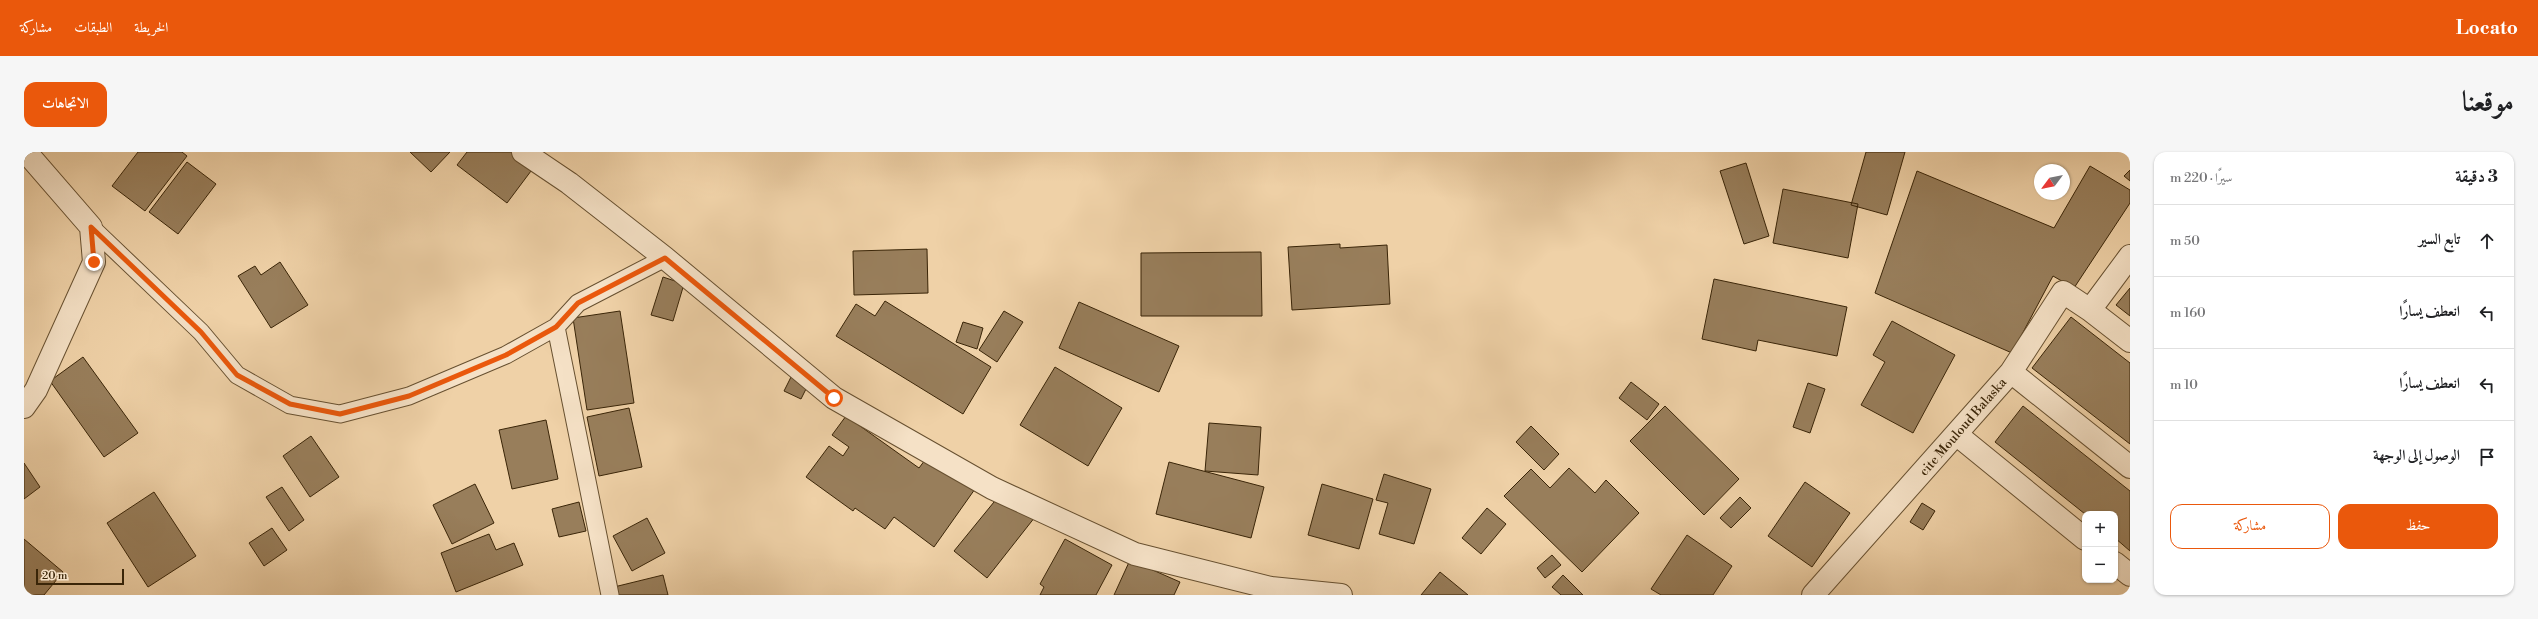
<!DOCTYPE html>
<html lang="ar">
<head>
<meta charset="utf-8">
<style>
  :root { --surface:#fff; --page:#f6f6f6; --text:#202124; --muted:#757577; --line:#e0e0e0; --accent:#ea580c }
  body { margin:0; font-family:"Libre Bodoni",Amiri,serif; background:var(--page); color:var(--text); direction:rtl }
  .controls { position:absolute; right:12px; bottom:12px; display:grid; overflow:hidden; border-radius:8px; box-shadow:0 1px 3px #0004 }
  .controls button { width:36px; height:36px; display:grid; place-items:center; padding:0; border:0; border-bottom:1px solid var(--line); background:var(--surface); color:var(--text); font:20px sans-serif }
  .compass { position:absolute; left:2010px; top:12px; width:36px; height:36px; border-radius:50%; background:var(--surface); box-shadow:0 1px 3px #0004; rotate:238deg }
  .scale { position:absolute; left:12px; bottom:10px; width:88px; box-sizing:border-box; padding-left:4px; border:2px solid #3a2508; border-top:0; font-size:11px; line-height:14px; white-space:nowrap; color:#3a2508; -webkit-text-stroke:3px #f5e1c6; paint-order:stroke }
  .stop { position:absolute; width:12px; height:12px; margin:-9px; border:3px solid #ea580c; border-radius:50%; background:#fff }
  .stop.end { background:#ea580c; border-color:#fff; box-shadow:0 1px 4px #0008 }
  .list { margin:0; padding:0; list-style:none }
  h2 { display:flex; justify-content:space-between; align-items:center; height:52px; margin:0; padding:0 16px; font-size:17px }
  h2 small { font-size:13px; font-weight:400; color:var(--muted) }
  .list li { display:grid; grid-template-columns:26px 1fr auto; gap:12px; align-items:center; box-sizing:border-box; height:72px; padding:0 16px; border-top:1px solid var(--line) }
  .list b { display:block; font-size:15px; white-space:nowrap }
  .list em { font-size:13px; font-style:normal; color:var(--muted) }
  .actions { display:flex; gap:8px; padding:12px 16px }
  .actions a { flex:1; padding:9px 0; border:1px solid var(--accent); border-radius:12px; text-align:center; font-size:14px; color:var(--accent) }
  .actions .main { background:var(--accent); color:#fff }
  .icon { flex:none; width:22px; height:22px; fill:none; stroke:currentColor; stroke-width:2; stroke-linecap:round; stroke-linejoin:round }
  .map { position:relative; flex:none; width:2106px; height:443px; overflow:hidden; direction:ltr; border-radius:12px }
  header { display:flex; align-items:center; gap:24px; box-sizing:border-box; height:56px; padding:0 20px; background:var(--accent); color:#fff }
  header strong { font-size:19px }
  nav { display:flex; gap:22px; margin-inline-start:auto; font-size:14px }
  .intro { display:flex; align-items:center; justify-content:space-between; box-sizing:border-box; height:96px; padding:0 24px }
  h1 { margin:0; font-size:28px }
  .button { padding:10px 18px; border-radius:12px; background:var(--accent); color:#fff; font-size:14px; font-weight:700 }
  main { display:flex; gap:24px; padding:0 24px }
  aside { flex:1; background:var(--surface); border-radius:12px; box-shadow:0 1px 3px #0004 }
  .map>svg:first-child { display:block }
  .building { fill:#987e5b; stroke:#3a2508 }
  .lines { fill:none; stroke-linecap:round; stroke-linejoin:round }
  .lane-casing { stroke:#675030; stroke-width:19 }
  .street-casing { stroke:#675030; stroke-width:24 }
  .lane { stroke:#f5e1c6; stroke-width:17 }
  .street { stroke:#f5e1c6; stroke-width:22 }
  .route { stroke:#ea580c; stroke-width:5 }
  .labels { text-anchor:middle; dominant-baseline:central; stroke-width:4; stroke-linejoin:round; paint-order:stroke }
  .street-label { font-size:13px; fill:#3a2508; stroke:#f5e1c6 }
</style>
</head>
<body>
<header>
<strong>Locato</strong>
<nav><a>الخريطة</a><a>الطبقات</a><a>مشاركة</a></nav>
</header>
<div class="intro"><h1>موقعنا</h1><a class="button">الاتجاهات</a></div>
<main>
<aside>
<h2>3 دقيقة<small>سيرًا · 220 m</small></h2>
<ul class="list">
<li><svg class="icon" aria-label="ahead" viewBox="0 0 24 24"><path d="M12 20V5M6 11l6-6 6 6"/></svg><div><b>تابع السير</b></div><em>50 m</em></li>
<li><svg class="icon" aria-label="left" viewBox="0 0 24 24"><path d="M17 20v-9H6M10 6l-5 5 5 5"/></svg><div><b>انعطف يسارًا</b></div><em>160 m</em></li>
<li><svg class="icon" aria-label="left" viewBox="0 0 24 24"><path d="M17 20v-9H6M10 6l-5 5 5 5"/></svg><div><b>انعطف يسارًا</b></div><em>10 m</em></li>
<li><svg class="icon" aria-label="arrive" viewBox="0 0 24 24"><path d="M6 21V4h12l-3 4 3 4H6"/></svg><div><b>الوصول إلى الوجهة</b></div></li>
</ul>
<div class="actions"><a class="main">حفظ</a><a>مشاركة</a></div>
</aside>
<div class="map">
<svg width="2106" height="443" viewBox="0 0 2106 443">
  <rect width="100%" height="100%" fill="#efd1a7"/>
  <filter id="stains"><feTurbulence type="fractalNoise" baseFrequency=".005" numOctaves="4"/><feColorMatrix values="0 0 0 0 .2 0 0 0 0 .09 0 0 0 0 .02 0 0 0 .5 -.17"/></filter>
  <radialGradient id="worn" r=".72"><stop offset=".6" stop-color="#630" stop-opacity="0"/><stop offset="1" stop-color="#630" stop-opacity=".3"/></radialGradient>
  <path class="building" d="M114 0H158L163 4 121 59 88 34Z
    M386 0H426L407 20Z
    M443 0H498L513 11 483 51 433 13Z
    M1842 0H1881L1863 63 1827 53Z
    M163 10 192 32 154 82 125 60Z
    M1722 11 1745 84 1720 92 1696 19Z
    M2066 14 2106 38V51L2050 136 2029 124 1988 201 1851 141 1893 19 2030 76Z
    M2106 18V29L2100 24Z
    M1759 37 1834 52 1824 106 1749 91Z
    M1316 92V96L1363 93 1366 152 1268 158 1264 95Z
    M903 97 904 141 830 143 829 99Z
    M1237 100 1238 164H1117V101Z
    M256 110 284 153 247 176 214 124 231 114 237 123Z
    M639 125 660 132 649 169 627 163Z
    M1690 127 1823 155 1813 204 1734 188 1732 199 1678 187Z
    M2106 136V164L2092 153Z
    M861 149 967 215 939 262 812 184 832 152 851 164Z
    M1055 150 1155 194 1135 240 1035 196Z
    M596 159 610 251 563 258 549 166Z
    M980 159 999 170 973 210 955 198Z
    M2047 165 2106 211V292L2008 216Z
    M1868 169 1931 203 1889 281 1837 253 1861 210 1849 203Z
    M939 170 959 176 953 197 932 190Z
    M59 205 114 281 80 305 26 229Z
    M1031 215 1098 256 1064 314 996 273Z
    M768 223 785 231 777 247 760 239Z
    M1607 230 1635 252 1623 268 1595 246Z
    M1784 231 1801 237 1786 281 1769 275Z
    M1641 254 1715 327 1680 363 1606 289Z
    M1999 254 2106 339V399L2091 386V362H2061L1971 290Z
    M605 256 618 315 575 324 563 265Z
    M822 264 895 316 904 304 951 337 910 395 870 365 861 377 831 356 829 359 782 325 805 294 819 304 825 295 808 283Z
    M522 268 534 327 488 337 475 278Z
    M1185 271 1237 275 1234 323 1181 319Z
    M1507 274 1535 302 1520 318 1492 290Z
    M287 284 315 325 286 345 259 304Z
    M1145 310 1240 335 1227 386 1132 362Z
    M0 311 16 335 0 347Z
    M1545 316 1571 341 1582 328 1615 361 1558 420 1480 344 1507 317 1526 336Z
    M1360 322 1407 337 1390 392 1355 382 1364 351 1352 348Z
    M1781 330 1826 361 1788 415 1744 384Z
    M451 332 470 371 428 392 409 353Z
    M1298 332 1349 347 1335 397 1284 383Z
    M258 335 280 368 265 379 242 345Z
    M979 339 1011 365 963 426 930 399Z
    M130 340 172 404 124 435 83 371Z
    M1716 345 1727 356 1707 376 1696 366Z
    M555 350 562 379 535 385 528 357Z
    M1898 351 1911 359 1899 378 1886 370Z
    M1463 356 1482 372 1457 402 1438 386Z
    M623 366 641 401 608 419 589 384Z
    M248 376 263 398 240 414 225 391Z
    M465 382 472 398 490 391 499 413 432 440 417 401Z
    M1663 383 1708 414 1689 443H1637L1627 437Z
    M0 387 39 420 20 443H0Z
    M1041 387 1088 413 1072 443H1016L1020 435 1016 432Z
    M1528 403 1537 413 1521 426 1513 416Z
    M1106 408 1156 430 1150 443H1090Z
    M1416 420 1444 443H1397Z
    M639 423 644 443H592L590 435Z
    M1539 423 1559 443H1537L1528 435Z"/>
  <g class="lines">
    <defs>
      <path id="lane" d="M67 75 177 180 213 223 266 253 316 262 385 244 482 203 532 175 554 151 641 106
        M532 175 586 443"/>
      <path id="street" d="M499 0 545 31 641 106 810 246 968 336 1111 402 1247 436 1317 443
        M2106 104 2066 158 2106 189
        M1987 220 2039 140 2066 158
        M0 255 12 238 70 110 67 75 2 0
        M1932 282 2061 387
        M2091 411 2106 423
        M1789 443 1987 220 2106 315"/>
    </defs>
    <use href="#lane" class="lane-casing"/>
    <use href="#street" class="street-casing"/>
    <use href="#lane" class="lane"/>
    <use href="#street" class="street"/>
  </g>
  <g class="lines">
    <path class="route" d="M70 110 67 75 177 180 213 223 266 252 316 262 385 244 482 203 532 175 554 151 641 106 810 246"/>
  </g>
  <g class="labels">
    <g class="street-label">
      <text transform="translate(1939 275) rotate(-49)">cite Mouloud Balaska</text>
    </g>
  </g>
  <rect width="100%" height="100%" filter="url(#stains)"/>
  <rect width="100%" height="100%" fill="url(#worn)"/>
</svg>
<div class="controls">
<button>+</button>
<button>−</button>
</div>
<svg class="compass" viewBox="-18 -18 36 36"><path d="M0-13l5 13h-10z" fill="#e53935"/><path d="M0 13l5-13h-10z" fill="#757577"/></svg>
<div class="scale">20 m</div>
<div class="stop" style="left:810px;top:246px"></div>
<div class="stop end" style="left:70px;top:110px"></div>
</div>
</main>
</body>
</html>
